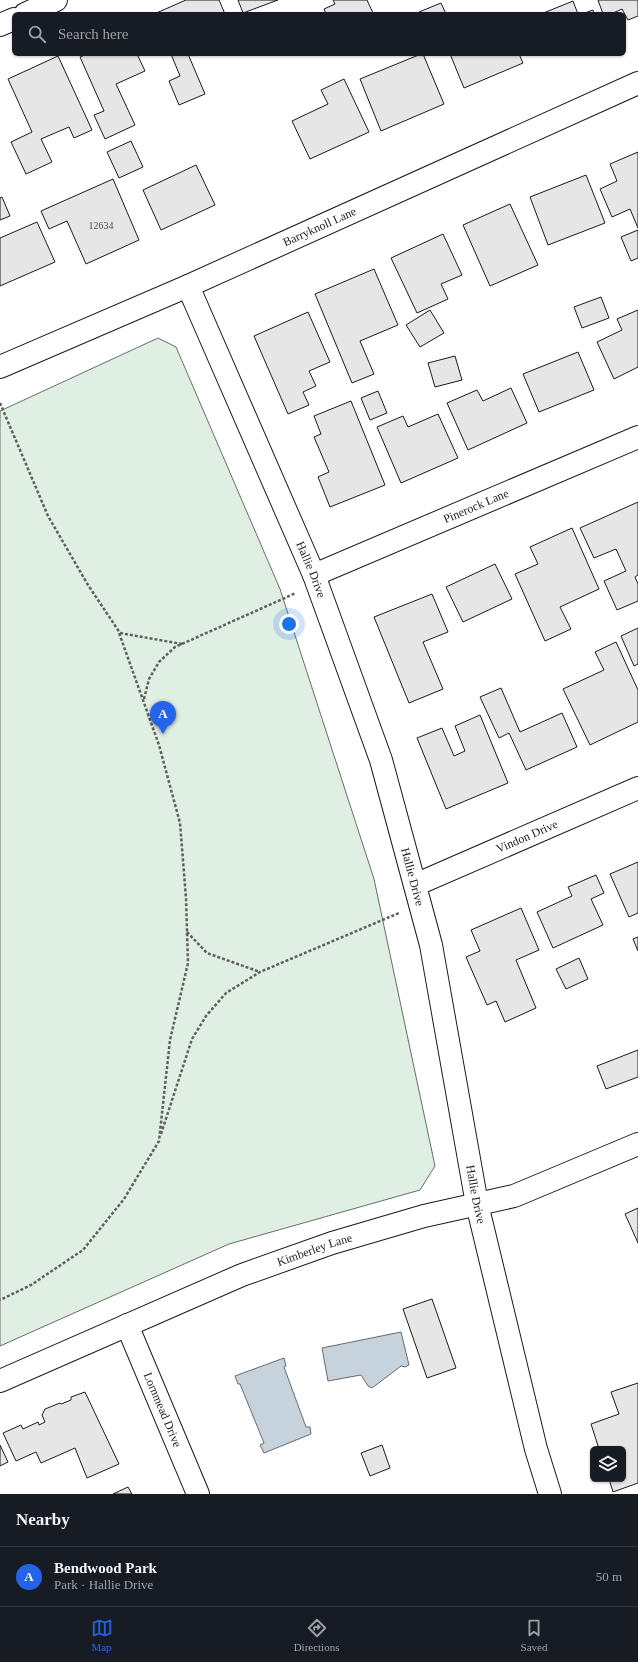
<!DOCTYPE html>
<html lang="en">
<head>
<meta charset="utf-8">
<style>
  :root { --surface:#171b24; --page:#242831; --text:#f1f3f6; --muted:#9ea1a6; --line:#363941; --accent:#2563eb }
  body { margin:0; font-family:"Times New Roman",serif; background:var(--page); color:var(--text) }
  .controls { position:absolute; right:12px; bottom:12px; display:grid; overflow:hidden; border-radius:6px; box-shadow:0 1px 3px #0004 }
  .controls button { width:36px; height:36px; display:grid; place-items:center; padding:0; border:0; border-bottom:1px solid var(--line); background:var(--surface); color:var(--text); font:20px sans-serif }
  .you { position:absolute; left:289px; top:624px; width:14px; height:14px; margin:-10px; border:3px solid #fff; border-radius:50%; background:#1a73e8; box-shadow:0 0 0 6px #1a73e833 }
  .badge { display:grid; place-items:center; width:26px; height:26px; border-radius:50%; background:var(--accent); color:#fff; font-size:13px; font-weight:700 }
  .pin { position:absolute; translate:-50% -33px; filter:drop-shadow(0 1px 2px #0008) }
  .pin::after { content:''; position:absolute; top:21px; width:14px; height:12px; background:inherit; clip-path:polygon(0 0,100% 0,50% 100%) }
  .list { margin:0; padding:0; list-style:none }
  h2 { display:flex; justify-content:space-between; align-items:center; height:52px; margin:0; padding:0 16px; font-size:17px }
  h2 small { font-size:13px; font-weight:400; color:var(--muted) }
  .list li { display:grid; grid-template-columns:26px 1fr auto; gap:12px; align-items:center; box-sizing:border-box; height:60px; padding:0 16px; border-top:1px solid var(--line) }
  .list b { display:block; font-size:15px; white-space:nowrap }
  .list p { margin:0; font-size:13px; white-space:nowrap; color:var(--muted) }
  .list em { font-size:13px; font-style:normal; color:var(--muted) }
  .icon { flex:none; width:22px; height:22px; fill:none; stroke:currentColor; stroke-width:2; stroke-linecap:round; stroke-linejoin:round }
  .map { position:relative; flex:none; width:638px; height:1494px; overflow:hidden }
  .search { position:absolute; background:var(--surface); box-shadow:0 1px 3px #0004; left:12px; right:12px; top:12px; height:44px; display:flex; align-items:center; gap:10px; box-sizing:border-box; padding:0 14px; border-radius:6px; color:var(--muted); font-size:15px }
  .sheet { height:112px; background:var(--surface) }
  nav { display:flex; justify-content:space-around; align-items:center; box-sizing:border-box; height:56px; border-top:1px solid var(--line); background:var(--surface); font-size:11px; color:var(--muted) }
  nav a { display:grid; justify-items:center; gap:2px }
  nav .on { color:var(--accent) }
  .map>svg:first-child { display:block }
  .green { fill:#e0efe3; stroke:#6a6a6a }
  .water { fill:#c6d2dc; stroke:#6a6a6a }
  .building { fill:#e6e6e6; stroke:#1a1a1a }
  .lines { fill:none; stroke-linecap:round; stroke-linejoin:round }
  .minor-casing { stroke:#1a1a1a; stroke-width:24 }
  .path { stroke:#5f5f5f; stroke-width:2.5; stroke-dasharray:3 2; stroke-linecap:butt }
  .minor { stroke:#fff; stroke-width:22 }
  .labels { text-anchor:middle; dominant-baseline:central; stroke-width:3; stroke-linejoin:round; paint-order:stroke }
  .number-label { font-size:10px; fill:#4d4d4d }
  .street-label { font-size:12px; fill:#1a1a1a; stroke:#fff }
</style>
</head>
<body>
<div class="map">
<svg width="638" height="1494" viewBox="0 0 638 1494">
  <rect width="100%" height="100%" fill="#fff"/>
  <path class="green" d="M158 338 176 347 280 589 374 879 435 1166 420 1190 229 1244 0 1346V411Z"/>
  <path class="water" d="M401 1332 409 1365 405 1367 401 1366 372 1388 368 1386 361 1375 328 1381 322 1348Z
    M284 1358 286 1366 284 1367 306 1427H310L311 1434 264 1453 260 1445 264 1443 240 1384H238L235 1376Z"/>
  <path class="building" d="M186 0H219L225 14H154Z
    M238 0H278L243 13Z
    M333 0H367L373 13 326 14 324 9 335 4Z
    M598 0H638V16L628 20 622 9 611 14H603Z
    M573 1 578 14H541Z
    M441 3 446 14H420L419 12Z
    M593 10 594 14H582Z
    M87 54H137L145 71 116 84 135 125 105 139 94 115 104 111 80 57Z
    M171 54H188L205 94 179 105 169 81 180 76Z
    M421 54H423L444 104 381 131 360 79Z
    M450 54H519L523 63 464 88Z
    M58 56 92 130 74 138 69 127 41 139 52 162 26 174 11 142 32 132 8 79Z
    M344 79 369 132 310 159 292 121 328 104 321 90Z
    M131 141 143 167 119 178 107 152Z
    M638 152V228L630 209 612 217 600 189 617 181 610 164Z
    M196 165 215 205 161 230 143 190Z
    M586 175 605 223 548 245 530 197Z
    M113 179 139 240 86 264 67 221 49 229 41 211Z
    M2 197 10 216 0 220V198Z
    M510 204 538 265 490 286 463 225Z
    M37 222 55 262 0 286V238Z
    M638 230V258L631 261 621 237Z
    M443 234 462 275 441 284 448 299 417 313 391 258Z
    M374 269 398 325 360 341 374 374 352 383 315 294Z
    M601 297 609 318 582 328 574 307Z
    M430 310 444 333 420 347 406 325Z
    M638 310V367L614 379 597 342 622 330 617 319Z
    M308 312 330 362 309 371 316 386 303 392 309 405 288 414 254 336Z
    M578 352 594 390 539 412 523 374Z
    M455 356 462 380 435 387 428 363Z
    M511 388 527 423 468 450 447 403 477 390 483 401Z
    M378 391 387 413 370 420 361 398Z
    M351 401 385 485 330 507 318 477 329 472 314 437 321 434 314 416Z
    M438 414 458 458 401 483 377 427 403 416 408 427Z
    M638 502V575L635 577 638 584V601L617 610 604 581 626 571 616 549 594 558 580 528Z
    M572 528 599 589 560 607 571 629 545 641 515 574 538 564 530 547Z
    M495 564 512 599 463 622 446 587Z
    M432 594 448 632 423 642 443 689 409 703 374 617Z
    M638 628V664L634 666 621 636Z
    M616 642 638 690V722L590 745 563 689 604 670 595 652Z
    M501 688 520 732 562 713 577 747 526 770 509 733 499 738 480 697Z
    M480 715 508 783 446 809 417 738 442 728 454 756 465 751 455 726Z
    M638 862V913L629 917 610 874Z
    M596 875 604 893 591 899 603 925 553 948 537 912 572 896 568 887Z
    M521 908 539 950 516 960 536 1008 505 1022 496 1001 487 1005 466 957 480 951 471 930Z
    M638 937V951L633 939Z
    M579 958 588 979 566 989 556 969Z
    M638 1050V1077L606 1089 597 1066Z
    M638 1208V1243L625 1214Z
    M432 1299 456 1368 427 1378 403 1309Z
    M638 1383V1483L613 1492 609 1479H623V1449H599L591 1424 619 1414 611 1392Z
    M85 1392 119 1464 87 1478 75 1448 41 1463 36 1452 16 1461 3 1433 21 1425 23 1429 38 1422 39 1425 45 1422 42 1415 45 1409 60 1403 61 1404 71 1400V1397Z
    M0 1445 8 1462 0 1466Z
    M382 1445 390 1468 370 1476 361 1453Z
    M128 1487 132 1494H113Z"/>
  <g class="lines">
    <defs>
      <g id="minor">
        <path d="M25 14 56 0"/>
        <path d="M0 25 14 19"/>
        <path id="s1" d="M188 286 314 575 381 760 431 945 477 1204 536 1449 550 1494"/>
        <path id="s2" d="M0 367 188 286 638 83"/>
        <path id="s3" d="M314 575 638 437"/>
        <path id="s4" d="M415 885 638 788"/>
        <path id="s5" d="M127 1325 198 1494"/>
        <path id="s6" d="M0 1381 242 1275 332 1243 424 1216 514 1196 638 1144"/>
      </g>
    </defs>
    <use href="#minor" class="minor-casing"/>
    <path class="path" d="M0 403 48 516 88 585 118 630 159 745 180 823 186 898 188 963 170 1040 159 1141 124 1199 83 1250 31 1285 0 1300
      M120 633 182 644
      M144 699 149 679 159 662 175 647 296 593
      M187 932 207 953 260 972
      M161 1134 192 1039 206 1016 226 993 260 972 399 913"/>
    <use href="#minor" class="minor"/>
  </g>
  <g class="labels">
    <g class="number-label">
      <text x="101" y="225">12634</text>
    </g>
    <g class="street-label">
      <text stroke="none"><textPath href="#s2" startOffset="349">Barryknoll Lane</textPath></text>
      <text stroke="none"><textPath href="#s3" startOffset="176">Pinerock Lane</textPath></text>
      <text stroke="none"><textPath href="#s1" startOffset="309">Hallie Drive</textPath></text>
      <text stroke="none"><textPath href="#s4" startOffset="122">Vindon Drive</textPath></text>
      <text stroke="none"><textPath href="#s1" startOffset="633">Hallie Drive</textPath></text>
      <text stroke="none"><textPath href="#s1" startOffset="957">Hallie Drive</textPath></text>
      <text stroke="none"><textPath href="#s6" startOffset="341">Kimberley Lane</textPath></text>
      <text stroke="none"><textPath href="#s5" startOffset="92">Lornmead Drive</textPath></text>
    </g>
  </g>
</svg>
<div class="controls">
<button><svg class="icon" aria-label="layers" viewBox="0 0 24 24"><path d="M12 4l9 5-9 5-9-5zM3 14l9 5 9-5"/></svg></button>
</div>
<div class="you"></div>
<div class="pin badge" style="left:163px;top:734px">A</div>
<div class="search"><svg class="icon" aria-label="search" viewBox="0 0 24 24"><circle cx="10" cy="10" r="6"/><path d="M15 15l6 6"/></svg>Search here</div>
</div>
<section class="sheet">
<h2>Nearby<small></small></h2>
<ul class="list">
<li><span class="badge">A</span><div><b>Bendwood Park</b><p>Park · Hallie Drive</p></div><em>50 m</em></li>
</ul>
</section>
<nav>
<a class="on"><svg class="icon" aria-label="map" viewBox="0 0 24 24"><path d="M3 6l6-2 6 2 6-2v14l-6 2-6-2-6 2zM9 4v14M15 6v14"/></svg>Map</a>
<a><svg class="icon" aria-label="directions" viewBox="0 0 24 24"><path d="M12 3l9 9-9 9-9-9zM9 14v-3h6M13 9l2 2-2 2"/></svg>Directions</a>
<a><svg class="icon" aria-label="saved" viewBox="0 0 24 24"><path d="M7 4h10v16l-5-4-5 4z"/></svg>Saved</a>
</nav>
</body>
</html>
